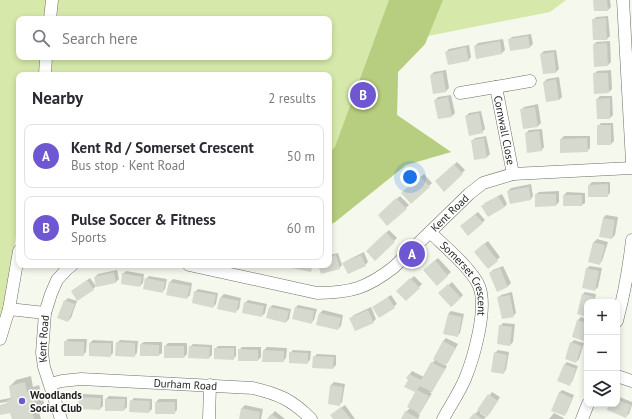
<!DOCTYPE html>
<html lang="en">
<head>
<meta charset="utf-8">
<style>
  :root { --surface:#fff; --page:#f2f2f3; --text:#2b2b33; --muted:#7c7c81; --line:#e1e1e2; --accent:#6e57d1 }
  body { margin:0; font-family:"PT Sans",sans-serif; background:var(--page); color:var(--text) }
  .controls { position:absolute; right:12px; bottom:12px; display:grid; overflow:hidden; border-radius:8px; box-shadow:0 2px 6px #0003 }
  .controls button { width:36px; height:36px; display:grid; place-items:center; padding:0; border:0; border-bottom:1px solid var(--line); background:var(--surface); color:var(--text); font:20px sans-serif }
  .you { position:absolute; left:410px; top:177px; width:14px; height:14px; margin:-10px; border:3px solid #fff; border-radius:50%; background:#1a73e8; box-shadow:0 0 0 6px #1a73e833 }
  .badge { display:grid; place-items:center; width:26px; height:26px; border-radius:50%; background:var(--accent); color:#fff; font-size:13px; font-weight:700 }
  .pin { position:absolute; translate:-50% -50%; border:2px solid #fff; box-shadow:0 1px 4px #0006 }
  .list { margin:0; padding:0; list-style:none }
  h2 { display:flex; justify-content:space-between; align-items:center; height:52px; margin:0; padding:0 16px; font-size:17px }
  h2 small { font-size:13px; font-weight:400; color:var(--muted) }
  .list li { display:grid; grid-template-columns:26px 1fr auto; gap:12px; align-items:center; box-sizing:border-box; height:64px; margin:0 8px 8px; padding:0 8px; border:1px solid var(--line); border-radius:8px }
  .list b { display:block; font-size:15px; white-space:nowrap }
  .list p { margin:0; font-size:13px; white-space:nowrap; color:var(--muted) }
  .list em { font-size:13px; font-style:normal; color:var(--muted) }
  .icon { flex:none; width:22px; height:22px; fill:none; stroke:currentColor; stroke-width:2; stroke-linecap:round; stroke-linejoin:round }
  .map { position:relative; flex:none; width:632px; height:419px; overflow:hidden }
  .search { position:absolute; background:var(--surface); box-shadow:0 2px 6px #0003; left:16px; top:16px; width:316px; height:44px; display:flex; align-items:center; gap:10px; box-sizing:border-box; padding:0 14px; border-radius:8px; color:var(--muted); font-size:15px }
  .panel { position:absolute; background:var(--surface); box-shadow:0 2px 6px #0003; left:16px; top:72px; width:316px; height:196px; border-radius:8px }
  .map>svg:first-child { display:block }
  .green { fill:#d6e9aa }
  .forest { fill:#b7cd7f }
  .shadow { fill:#0003 }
  .building { fill:#d5d9ce }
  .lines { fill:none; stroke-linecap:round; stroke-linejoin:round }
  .minor-casing { stroke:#6d7067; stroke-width:13 }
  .minor { stroke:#fff; stroke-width:12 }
  .poi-dot { fill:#6e57d1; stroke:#fff; stroke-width:1.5 }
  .labels { text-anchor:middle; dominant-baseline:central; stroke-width:3; stroke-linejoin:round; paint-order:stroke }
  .street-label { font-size:11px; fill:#1f201d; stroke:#fff }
  .poi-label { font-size:11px; font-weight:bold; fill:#1f201d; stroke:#fff; text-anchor:start }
</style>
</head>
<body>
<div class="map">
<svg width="632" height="419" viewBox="0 0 632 419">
  <rect width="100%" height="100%" fill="#f5f8ed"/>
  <path class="green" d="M0 0H48L46 19H19V57H41L39 75H19V219L4 307 0 325Z
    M54 0H566L550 12 428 36 425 44 398 72 397 115 451 152 406 165 335 222 329 225V75H47L49 57H329V19H52Z"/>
  <path class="forest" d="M389 0H443L425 44 398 72 397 115 451 152 406 165 335 222 329 225V153L335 147Z"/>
  <path class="shadow" d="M594 0H610L611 7 608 10Z
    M608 16 610 36 607 39 593 20 596 17Z
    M531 34 533 44 530 47 509 40 512 37Z
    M503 39 505 50 502 53 475 46 478 43Z
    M610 41 611 62 608 65 594 45 596 42Z
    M469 45 471 57 469 60 446 52 449 49Z
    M556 50 559 69 556 72 541 54 544 51Z
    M446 70 449 88 446 91 434 93 431 75 434 72Z
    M611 70 612 89 609 92 594 74 597 71Z
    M559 77 562 97 559 100 544 82 547 79Z
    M451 95 455 113 452 116 435 100 438 97Z
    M600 96H612L613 115 610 118 597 99Z
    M538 104 541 123 538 126 524 128 521 110 524 107Z
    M481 111 485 129 482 132 466 116 469 113Z
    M601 123H613L614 141 611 144 598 126Z
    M542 129 544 147 542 150 526 133 529 130Z
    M486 136 490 154 487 157 475 159 472 141 475 138Z
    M564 136H590V148L587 151 561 139Z
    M457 162 465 170 444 190 436 181Z
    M424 174 432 183 411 203 402 193Z
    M592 182H610V193L607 196 589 185Z
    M531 184 533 196 531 199 508 191 511 188Z
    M559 191V202L556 205 536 194 539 192Z
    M567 192 585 193V203L582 205 564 195Z
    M502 194 507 204 504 207 483 206 485 203Z
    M400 196 409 205 388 225 379 215Z
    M478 212 485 220 482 223H464Z
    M606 215 618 217 615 235 612 238 603 218Z
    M389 230 397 238 375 259 368 251Z
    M597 239 608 242 602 261 599 264 589 261 594 242Z
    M488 241 500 257 488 268 478 249Z
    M364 252 368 262 365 265 343 264 346 261Z
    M338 253 342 265 339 268 319 265H329V255Z
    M438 258 451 272 437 285 427 268Z
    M503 266 511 283 508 286 498 291 490 273 493 270Z
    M590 266 602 268 598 287 595 290 587 268Z
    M117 270 119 279 116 282 97 286 95 277 98 274Z
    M126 271 144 274 143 283 140 286 123 274Z
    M149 276 167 279 165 289 162 292 146 279Z
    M414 276 422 284 406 300 398 291Z
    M90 278 96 286 93 289 72 291Z
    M173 279 192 283 190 295 187 298 170 282Z
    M452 282 463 295 452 306 440 293Z
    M198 289 218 293 216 304 213 307 195 292Z
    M512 292 516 313 513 316 498 298 501 295Z
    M585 292 596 294 594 302H587V316L582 295Z
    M224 294 241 298 239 309 236 311 221 297Z
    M391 295 397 304 379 317 373 307Z
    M68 298 77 301 71 318 68 321 65 301Z
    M248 300 267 304 265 313 262 316 245 303Z
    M273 305 291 309 289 319 286 322 270 307Z
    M298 305 317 309 314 320 311 323 296 307Z
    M371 307 376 319 373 322 351 318 354 315Z
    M323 310 343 315 341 326 338 329 320 313Z
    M451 311 464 314 460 333 457 336 448 314Z
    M581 317 587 319V336L584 340 578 320Z
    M503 323 515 324 513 342 510 345 500 326Z
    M446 338 458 344 448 362 445 365 447 366 434 388 430 393H432L422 410 418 414 420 415 418 419H402L406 412 410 408 416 392 409 379 407 378 412 371 424 377 432 363 435 360 434 359 443 341Z
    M68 339H87L86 352 83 355 65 342Z
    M93 340 113 341V353L110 356 90 343Z
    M120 340 138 341 137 353 134 356 117 343Z
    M574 340 584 343 579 359 576 362 571 343Z
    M144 342H162V353L159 355 141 344Z
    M168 343H187V354L184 357 165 346Z
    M193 344 212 345V355L209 358 190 347Z
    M218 346H236V356L233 359 215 349Z
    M242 347H261V357L258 360 239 350Z
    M267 347 287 348 286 358 283 361 264 350Z
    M293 350 311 351 310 360 307 363 290 353Z
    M498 350 509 352 506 370 503 373 495 353Z
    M317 354 336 355V365L333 368 314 357Z
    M567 362 578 366 572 382 569 384 564 365Z
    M31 376 33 387 39 385 44 403 38 409 41 419H13L10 411 0 414V406L12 403V401L0 403V400L10 398 12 396 10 386 16 380Z
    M334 382 345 384 342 402 339 405 331 385Z
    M562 390 574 395 567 412 564 415 559 393Z
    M492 392 500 397 490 413 487 415 481 411 480 413 486 417 484 419H470L478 411Z
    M83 394 103 395V406L100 409 80 397Z
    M109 396 127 397V407L124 410 106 399Z
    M617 396 632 402V405L629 414 626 416 610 404H617Z
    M134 398 152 399V409L149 412 131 401Z
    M159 399H177V410L174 413 156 402Z
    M245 405 263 409 261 419H240L242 408Z
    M345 405 355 419H334V413Z
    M275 411 285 419H268Z
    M554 413 564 418 563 419H549Z"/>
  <path class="building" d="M593 0H607L608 11H594Z
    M606 18 607 40H593L592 19Z
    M528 36 530 48 510 51 508 39Z
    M500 41 502 54 476 59 474 46Z
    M607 43 608 66 594 67 593 44Z
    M466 47 469 61 448 65 445 52Z
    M554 52 556 73 543 74 540 54Z
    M443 72 446 92 433 94 430 75Z
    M593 73H608L609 93 594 94Z
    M556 79 559 100 546 102 543 82Z
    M448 97 452 117 438 119 434 100Z
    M610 98V119H597L596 99Z
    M535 107 538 127 523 129 520 109Z
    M479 113 483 133 469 136 465 116Z
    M597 125H611V145H597Z
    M539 131 542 151 527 153 525 133Z
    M484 138 487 158 474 160 471 140Z
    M587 138 588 152 560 153V139Z
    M454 164 463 174 444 192 435 181Z
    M420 176 430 187 411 204 401 193Z
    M608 184V197H588V185Z
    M529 187 531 200 510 204 507 191Z
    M535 194H556V206L535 207Z
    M563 195H582V206H563Z
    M498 196 505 207 488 217 481 206Z
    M396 198 407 209 387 226 378 215Z
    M475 214 483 223 468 236 460 226Z
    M603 218 615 220 612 239 599 237Z
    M386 232 395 242 375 261 366 251Z
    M593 242 605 245 600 265 588 262Z
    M484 243 498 261 488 269 474 252Z
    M336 255 340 269 321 274 318 265H329V257Z
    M361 255 366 266 348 274 342 263Z
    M435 260 448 276 437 286 423 270Z
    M292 265H313L311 272 291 268Z
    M500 268 508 287 497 292 489 273Z
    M586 268 599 271 595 291 582 288Z
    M114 272 116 283 96 287 94 277Z
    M122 273 142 277 140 287 121 284Z
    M145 278 165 282 163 293 143 289Z
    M410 278 420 288 406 301 396 291Z
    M87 280 94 290 77 301 71 291Z
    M169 282 190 286 187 299 166 295Z
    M448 284 461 298 451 307 438 293Z
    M194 291 216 295 213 308 192 303Z
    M582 294 594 297 593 302H587V317L577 314Z
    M510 295 514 317 502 319 497 297Z
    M220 297 239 301 236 313 217 309Z
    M388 297 395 308 379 318 372 307Z
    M64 300 75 304 68 322 57 318Z
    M244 302 264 306 262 317 242 313Z
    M269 307 289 311 286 323 266 318Z
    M295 307 314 311 312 324 292 319Z
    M368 310 374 323 355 331 349 318Z
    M319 313 341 318 338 330 316 325Z
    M448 314 462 317 458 337 443 334Z
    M577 320 587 323V331L584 341 572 337Z
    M499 325 512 327 510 346 497 344Z
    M64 341 84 342V356H64Z
    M443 341 456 348 445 366 433 359Z
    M116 342 135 343V357L115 356Z
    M570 342 582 346 576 363 565 359Z
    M89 343H111V357L89 356Z
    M140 344 159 345V356H140Z
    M164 346H184V358H164Z
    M189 346 210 347 209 359 188 358Z
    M214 348H234V360L214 359Z
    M238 349 258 350V361H238Z
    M263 350 284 351V362H262Z
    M289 352 308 353V364L289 363Z
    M494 352 507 355 504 374 491 372Z
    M313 356 334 357 333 369 312 368Z
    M431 362 445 369 432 392 420 386 417 390 429 396 420 414 407 407 415 392 404 387 408 380 406 378 409 374 421 380Z
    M564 364 576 369 570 386 557 381Z
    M25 382 27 392 33 391 38 410 32 411 34 419H12L10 413 0 415V405L7 403V400L11 399 9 386Z
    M330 385 343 387 340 406 328 404Z
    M559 392 572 398 565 416 551 411Z
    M488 394 498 401 487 417 477 410Z
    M79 397 101 398 100 410 78 409Z
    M105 399H125L124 411H105Z
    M130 400 150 401 149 413 129 412Z
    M617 400 631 405 626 418 607 410 609 404H617Z
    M155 402H175V414H155Z
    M341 407 351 419H333L330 415Z
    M241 408 260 412 259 419H239Z
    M405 411 419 419H401Z
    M474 413 482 419H469Z
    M271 414 279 419H267Z"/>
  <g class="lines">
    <defs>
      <g id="minor">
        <path d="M623 0 632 162"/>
        <path d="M50 19 52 0"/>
        <path d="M45 75 46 57"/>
        <path id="s1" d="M496 87 513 174"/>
        <path d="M460 93 496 87 530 81"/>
        <path id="s2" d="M430 232C444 246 472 269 479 286 488 308 474 357 465 379 459 393 450 406 443 419"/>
        <path id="s3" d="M189 265 317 293C351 293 367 288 394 267L469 194 483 183 513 174 632 168"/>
        <path d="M9 309 19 251"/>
        <path d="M617 321C624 295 629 267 632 240"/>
        <path d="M0 339 9 309 45 313"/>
        <path d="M617 376 632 381"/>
        <path id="s4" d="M50 384 62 381 81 379 253 388C279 394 292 400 311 419"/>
        <path id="s5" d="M61 419 44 367 42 353 45 313 51 294 57 280 67 269 72 265"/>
        <path d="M209 419 210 385"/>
        <path d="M582 419 588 404"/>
      </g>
    </defs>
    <use href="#minor" class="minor-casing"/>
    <use href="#minor" class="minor"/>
  </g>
  <circle class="poi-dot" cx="22" cy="401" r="4"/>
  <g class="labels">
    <g class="street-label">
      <text stroke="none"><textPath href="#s1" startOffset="44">Cornwall Close</textPath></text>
      <text stroke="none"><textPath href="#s3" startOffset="292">Kent Road</textPath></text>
      <text stroke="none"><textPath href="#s2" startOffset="60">Somerset Crescent</textPath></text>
      <text stroke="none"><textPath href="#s5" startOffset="83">Kent Road</textPath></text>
      <text stroke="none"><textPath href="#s4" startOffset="136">Durham Road</textPath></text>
    </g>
    <g class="poi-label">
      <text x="30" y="395">Woodlands<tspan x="30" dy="13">Social Club</tspan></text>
    </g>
  </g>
</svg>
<div class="controls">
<button>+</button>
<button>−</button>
<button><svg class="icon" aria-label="layers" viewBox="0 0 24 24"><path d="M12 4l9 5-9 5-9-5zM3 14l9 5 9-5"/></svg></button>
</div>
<div class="you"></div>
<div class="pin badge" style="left:412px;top:254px">A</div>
<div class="pin badge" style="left:363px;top:95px">B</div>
<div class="search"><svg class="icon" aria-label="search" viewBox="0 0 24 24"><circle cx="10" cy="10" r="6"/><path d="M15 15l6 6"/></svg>Search here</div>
<section class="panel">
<h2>Nearby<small>2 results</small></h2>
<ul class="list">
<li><span class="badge">A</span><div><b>Kent Rd / Somerset Crescent</b><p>Bus stop · Kent Road</p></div><em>50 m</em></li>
<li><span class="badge">B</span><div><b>Pulse Soccer &amp; Fitness</b><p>Sports</p></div><em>60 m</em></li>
</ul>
</section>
</div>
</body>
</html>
